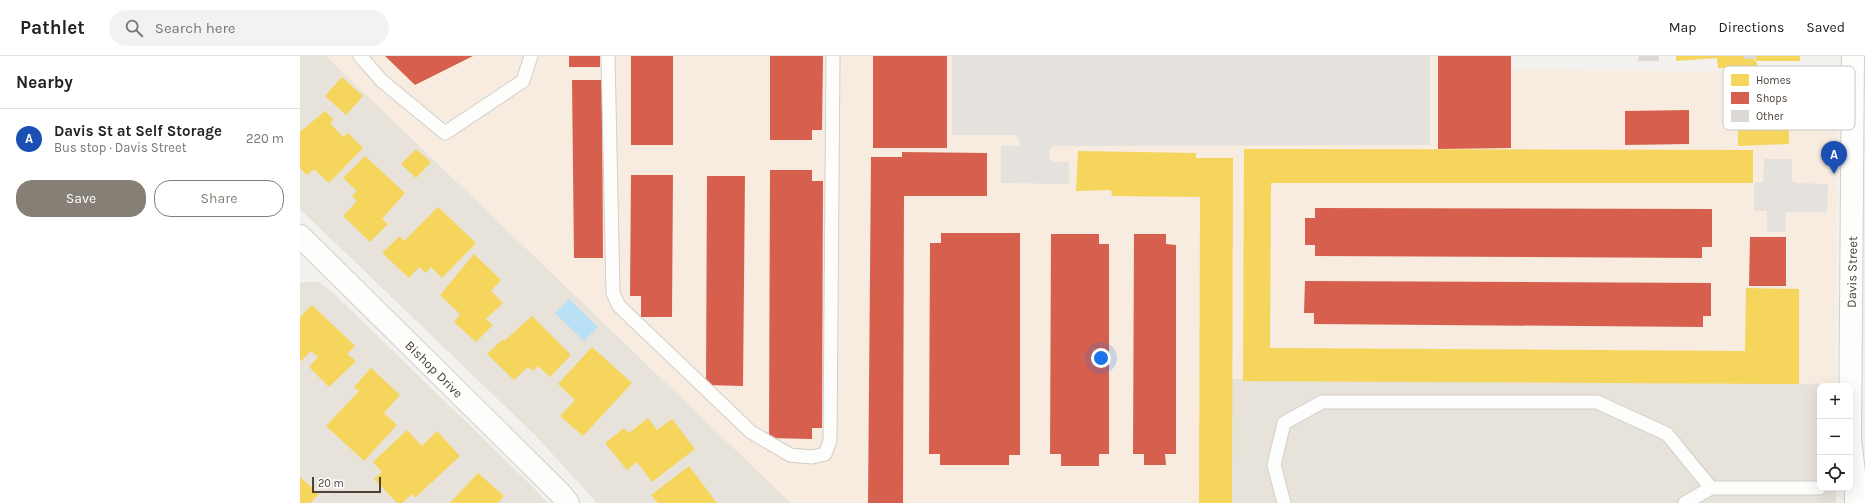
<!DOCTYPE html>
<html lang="en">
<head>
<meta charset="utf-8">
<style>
  :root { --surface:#fff; --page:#f2f2f2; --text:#222; --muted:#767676; --line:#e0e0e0; --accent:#867f76 }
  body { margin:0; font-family:Karla,sans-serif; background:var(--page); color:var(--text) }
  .controls { position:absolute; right:12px; bottom:12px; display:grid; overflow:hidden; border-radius:8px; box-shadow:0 4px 16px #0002 }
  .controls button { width:36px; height:36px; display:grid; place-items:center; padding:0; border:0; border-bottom:1px solid var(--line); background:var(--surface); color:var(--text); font:20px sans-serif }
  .scale { position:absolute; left:12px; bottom:10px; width:69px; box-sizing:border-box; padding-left:4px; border:2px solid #4c4236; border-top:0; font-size:11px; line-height:14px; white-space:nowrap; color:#4c4236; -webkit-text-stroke:3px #fff; paint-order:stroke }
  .you { position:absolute; left:801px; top:302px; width:14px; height:14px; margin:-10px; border:3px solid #fff; border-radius:50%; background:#1a73e8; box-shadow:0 0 0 6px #1a73e833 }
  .badge { display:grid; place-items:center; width:26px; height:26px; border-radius:50%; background:var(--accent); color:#fff; font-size:13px; font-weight:700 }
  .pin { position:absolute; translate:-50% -33px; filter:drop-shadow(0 1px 2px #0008) }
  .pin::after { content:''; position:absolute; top:21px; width:14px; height:12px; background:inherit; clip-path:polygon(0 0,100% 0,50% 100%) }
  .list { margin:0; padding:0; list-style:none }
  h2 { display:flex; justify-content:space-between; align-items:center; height:52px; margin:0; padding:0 16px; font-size:17px }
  h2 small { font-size:13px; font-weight:400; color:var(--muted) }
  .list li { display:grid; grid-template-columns:26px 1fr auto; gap:12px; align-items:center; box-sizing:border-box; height:60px; padding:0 16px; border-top:1px solid var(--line) }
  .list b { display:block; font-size:15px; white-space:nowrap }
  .list p { margin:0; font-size:13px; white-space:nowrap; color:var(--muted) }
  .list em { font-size:13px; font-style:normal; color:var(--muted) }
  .actions { display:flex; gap:8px; padding:12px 16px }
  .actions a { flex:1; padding:9px 0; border:1px solid var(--accent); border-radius:16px; text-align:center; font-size:14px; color:var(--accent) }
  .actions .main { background:var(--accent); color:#fff }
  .icon { flex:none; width:22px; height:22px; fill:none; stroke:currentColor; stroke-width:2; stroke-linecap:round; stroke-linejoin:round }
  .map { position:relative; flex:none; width:1565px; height:447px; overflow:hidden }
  header { display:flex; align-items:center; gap:24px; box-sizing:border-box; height:56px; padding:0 20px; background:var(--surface); border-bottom:1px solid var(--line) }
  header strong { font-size:19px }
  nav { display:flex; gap:22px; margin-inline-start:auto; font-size:14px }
  .search { width:280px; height:36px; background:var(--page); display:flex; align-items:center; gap:10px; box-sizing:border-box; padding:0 14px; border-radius:22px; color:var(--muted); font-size:15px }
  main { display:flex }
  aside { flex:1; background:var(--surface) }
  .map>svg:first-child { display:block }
  .residential { fill:#e8e3da }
  .commercial { fill:#f7ecdf }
  .parking { fill:#e5e2de }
  .water { fill:#b9e0f5 }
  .homes { fill:#f6d55c }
  .shops { fill:#d6604d }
  .building { fill:#dcd8d3 }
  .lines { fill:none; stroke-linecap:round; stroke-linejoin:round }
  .service-casing { stroke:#d1cfca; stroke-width:15 }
  .minor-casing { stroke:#d1cfca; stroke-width:24 }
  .tertiary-casing { stroke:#d1cfca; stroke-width:24 }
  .service { stroke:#fdfdfc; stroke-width:13 }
  .minor { stroke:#fdfdfc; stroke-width:22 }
  .tertiary { stroke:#fdfdfc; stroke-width:22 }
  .labels { text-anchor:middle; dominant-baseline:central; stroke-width:4; stroke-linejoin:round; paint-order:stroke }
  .street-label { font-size:13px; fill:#4c4236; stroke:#fff }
  .key { fill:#fff; stroke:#c9c6c3; stroke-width:1 }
  .key-label { font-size:11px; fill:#4c4236 }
</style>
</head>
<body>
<header>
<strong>Pathlet</strong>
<div class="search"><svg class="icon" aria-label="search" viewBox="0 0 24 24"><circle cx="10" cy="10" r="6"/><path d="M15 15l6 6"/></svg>Search here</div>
<nav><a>Map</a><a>Directions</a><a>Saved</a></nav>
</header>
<main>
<aside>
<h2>Nearby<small></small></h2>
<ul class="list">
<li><span class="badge" style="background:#1a4fb4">A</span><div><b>Davis St at Self Storage</b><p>Bus stop · Davis Street</p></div><em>220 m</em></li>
</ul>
<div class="actions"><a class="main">Save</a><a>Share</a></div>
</aside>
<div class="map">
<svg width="1565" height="447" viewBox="0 0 1565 447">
  <rect width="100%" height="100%" fill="#f3f1ed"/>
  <path class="residential" d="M0 0H26L491 447H297L236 380 0 153Z
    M9 226H19L31 235 230 428 248 447H0V227Z
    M932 323 1536 328V330H1520V432H1536V447H931Z"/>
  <path class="commercial" d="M26 0H1212V14L1537 16 1536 328 932 323 931 447H491Z"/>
  <path class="parking" d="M652 0H1130V89L754 90 749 94V102L753 106H769V128L701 127V90H719V83L715 79H652Z
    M1464 103H1492V124L1494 127 1528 128 1527 156H1486L1485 176H1467V155H1454V127L1463 126Z"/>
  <path class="water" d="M269 243 298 271 284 285 255 257Z"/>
  <path class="homes" d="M1376 0H1444V3H1454L1457 7V14H1445L1443 12H1418L1417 2 1376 5Z
    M1456 0H1500V5H1456Z
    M42 21 63 40 46 59 25 40Z
    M25 55 34 64 30 67 43 81 48 77 63 92 29 127 14 113 7 119 0 112V74L1 75Z
    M1438 56H1483V58H1489V88L1438 90Z
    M116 93 131 106 116 122 101 108Z
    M944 93 1453 94V127H971L970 292 1445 295 1446 232 1499 233V328L943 325Z
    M778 95 896 97V102H933L932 447H899L900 141 812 140 811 134 776 135Z
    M65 100 105 137 82 163 88 168 70 186 43 160 57 145 52 140 57 135 43 122Z
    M138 151 176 187 142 222 131 211 126 217 119 211 109 222 82 197 100 180 104 185Z
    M174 198 201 224 191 235 203 247 186 263 193 269 176 286 154 266 160 258 140 239Z
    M12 249 55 290 47 298 56 305 29 331 9 311 18 301 11 295 0 306V261Z
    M232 260 271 299 250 321 238 310 233 315 228 311 214 324 187 298 203 283 204 285Z
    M292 291 332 327 283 380 260 360 275 344 258 328Z
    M71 312 100 339 84 357 97 369 64 405 26 370 59 335 54 331Z
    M348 362 357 374 372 363 395 393 352 426 337 406 327 414 305 387 324 372 329 377Z
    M107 374 122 390 137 375 160 400 115 442 112 438 102 447H97L74 423 82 416 73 406Z
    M389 410 417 447H358L351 439Z
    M178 417 204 440 198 447H150Z
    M0 421 19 438 10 447H0Z"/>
  <path class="shops" d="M85 0H173L115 29Z
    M269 0H300V11H269Z
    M331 0H373V89H331Z
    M470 0H523L522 74H512V84H470Z
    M573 0H647V92H573Z
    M1138 0H1211V92L1138 93Z
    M272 24H302L303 202H274Z
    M1389 54V88L1325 89V55Z
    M602 96 687 97V140H604L603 447H568L571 101H602Z
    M470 114H512V125H523L522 372H512V383L469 382Z
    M331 119H373L372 261H341V240H330Z
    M407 120H445L443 330 406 329Z
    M1015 152 1412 153V191H1402V202L1015 200V189H1005V162H1015Z
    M641 177H720V399H709V409H640V398H629L630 187H641Z
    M751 178H799V188H809V398H799V410H761V398H750Z
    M834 178H866V188L876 189V398H865L866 409H844V398H833Z
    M1450 181H1486V230H1449Z
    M1005 225 1411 227V260H1403V271L1014 268V257H1004Z"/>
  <path class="building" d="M1339 0H1359V5H1338Z
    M1444 0H1456V3H1444Z"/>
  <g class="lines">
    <defs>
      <path id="service" d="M60 0 82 25 145 77 223 25 231 0
        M308 0 313 237 319 250 451 376 490 399 512 401 525 398 530 385 533 0
        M984 447 974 409 984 367 1022 346H1297L1367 378 1411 432
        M1385 447 1411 432H1520"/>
      <g id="minor">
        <path id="s1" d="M0 180 260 437 268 447"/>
      </g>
      <path id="tertiary" d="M1553 0 1550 384 1556 432V447"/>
    </defs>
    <use href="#service" class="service-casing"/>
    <use href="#minor" class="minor-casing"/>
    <use href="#tertiary" class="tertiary-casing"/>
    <use href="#service" class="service"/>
    <use href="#minor" class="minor"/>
    <use href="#tertiary" class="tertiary"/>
  </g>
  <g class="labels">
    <g class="street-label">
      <text transform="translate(1552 216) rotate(-89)">Davis Street</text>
      <text stroke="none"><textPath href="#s1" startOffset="189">Bishop Drive</textPath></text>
    </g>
  </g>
  <rect x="1423" y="10" width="132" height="64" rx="6" class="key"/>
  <rect x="1431" y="18" width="18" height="12" fill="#f6d55c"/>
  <rect x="1431" y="36" width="18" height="12" fill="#d6604d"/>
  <rect x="1431" y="54" width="18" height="12" fill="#dcd8d3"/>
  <g class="key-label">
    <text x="1456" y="28">Homes</text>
    <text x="1456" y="46">Shops</text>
    <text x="1456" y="64">Other</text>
  </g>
</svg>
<div class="controls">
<button>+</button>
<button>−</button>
<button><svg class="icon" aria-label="locate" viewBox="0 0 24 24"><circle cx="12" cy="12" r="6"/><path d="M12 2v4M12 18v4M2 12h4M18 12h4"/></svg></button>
</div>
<div class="scale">20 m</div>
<div class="you"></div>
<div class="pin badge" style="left:1534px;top:118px;background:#1a4fb4">A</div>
</div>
</main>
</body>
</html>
